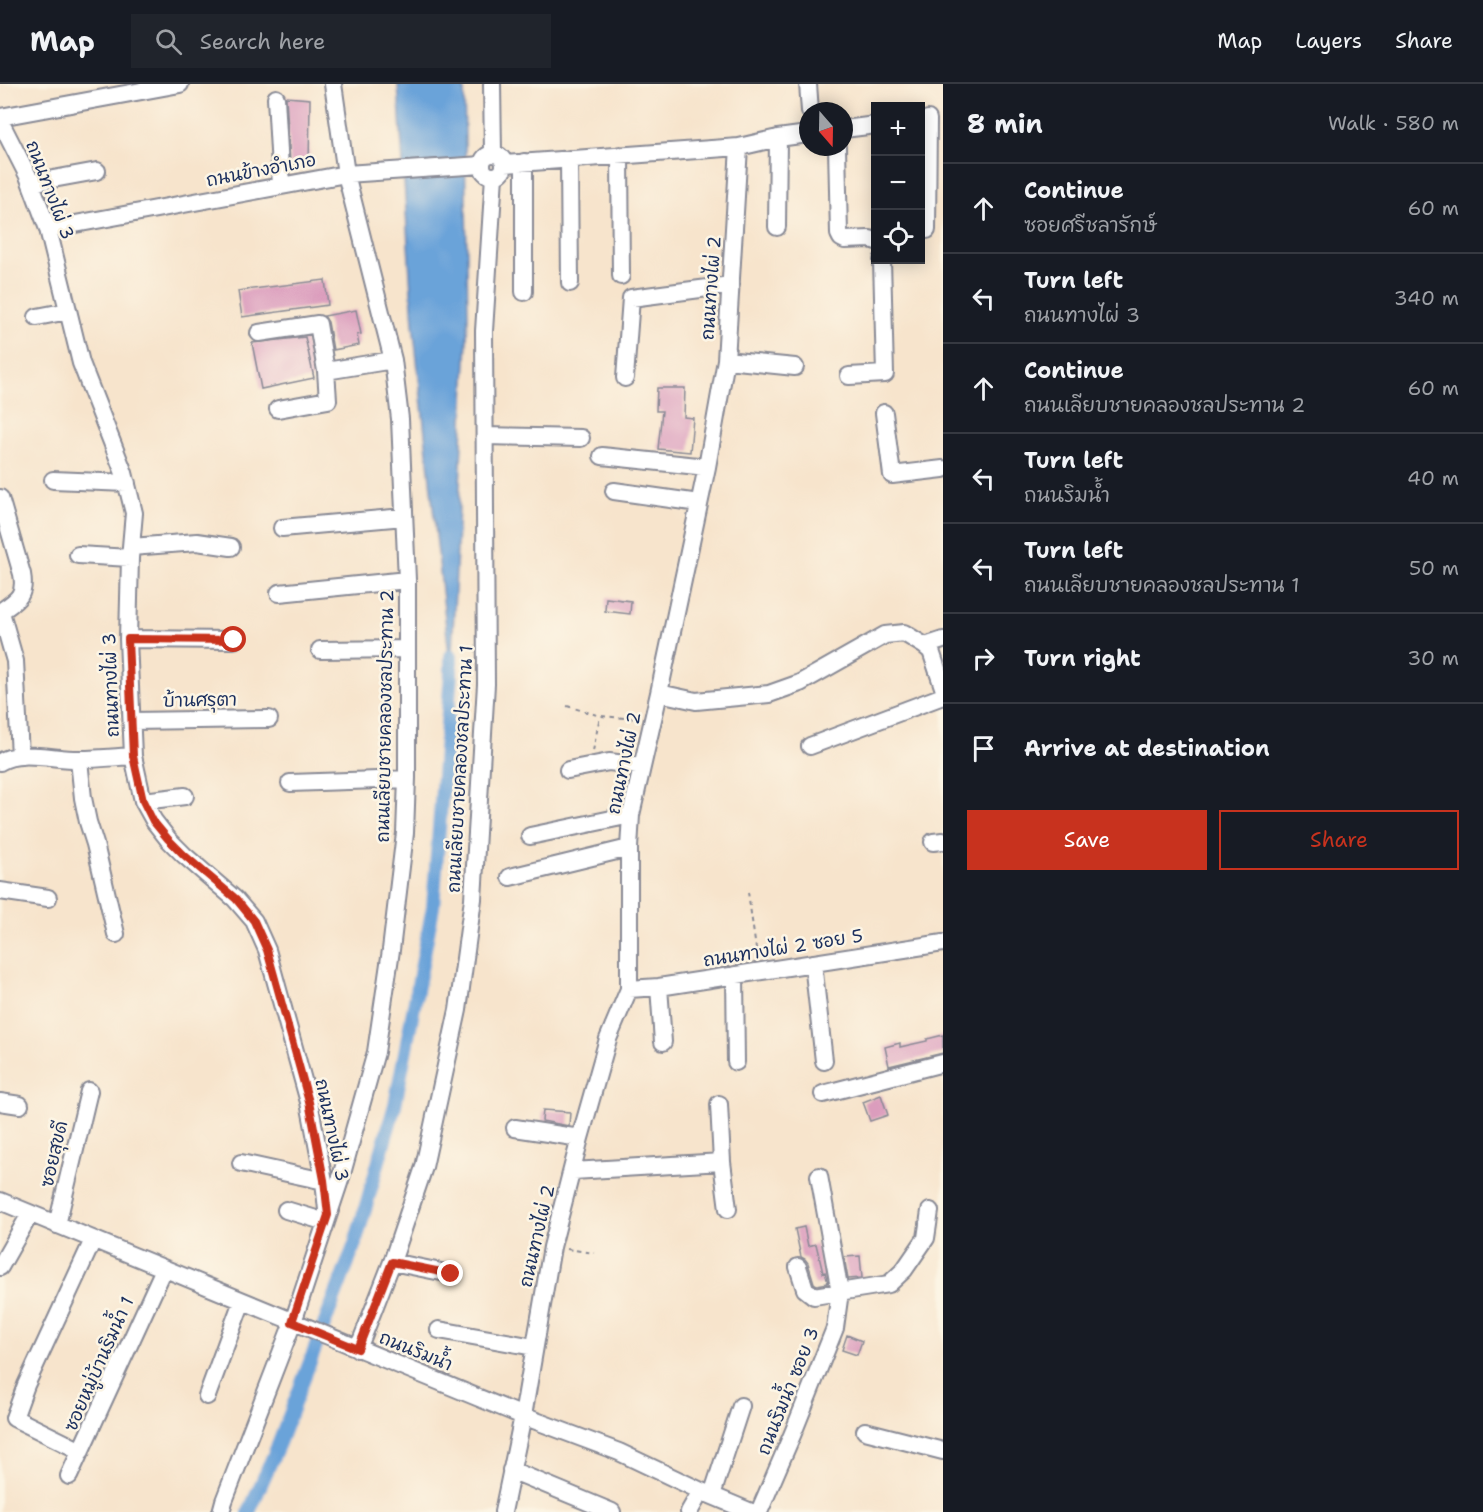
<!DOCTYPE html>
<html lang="en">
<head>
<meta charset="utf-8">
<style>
  :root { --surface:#171b24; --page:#20242c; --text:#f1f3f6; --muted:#9ea1a6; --line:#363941; --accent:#c8321e }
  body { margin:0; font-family:"Shantell Sans","Playpen Sans Thai",sans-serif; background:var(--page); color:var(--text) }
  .controls { position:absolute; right:18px; top:18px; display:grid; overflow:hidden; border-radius:0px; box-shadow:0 3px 15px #0003 }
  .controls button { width:54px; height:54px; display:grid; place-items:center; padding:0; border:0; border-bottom:2px solid var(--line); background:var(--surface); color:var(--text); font:30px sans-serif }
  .compass { position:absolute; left:799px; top:18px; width:54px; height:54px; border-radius:50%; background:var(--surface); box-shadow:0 3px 15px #0003; rotate:160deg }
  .stop { position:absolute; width:18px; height:18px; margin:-14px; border:4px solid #c8321e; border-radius:50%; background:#fff }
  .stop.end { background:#c8321e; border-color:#fff; box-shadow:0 2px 6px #0008 }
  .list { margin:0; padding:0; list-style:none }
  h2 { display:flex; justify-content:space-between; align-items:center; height:78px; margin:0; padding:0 24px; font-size:26px }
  h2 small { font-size:20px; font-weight:400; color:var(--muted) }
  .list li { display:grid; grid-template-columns:39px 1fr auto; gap:18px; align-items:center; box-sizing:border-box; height:90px; padding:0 24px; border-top:2px solid var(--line) }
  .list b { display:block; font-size:22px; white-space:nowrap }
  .list p { margin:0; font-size:20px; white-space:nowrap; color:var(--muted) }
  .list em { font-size:20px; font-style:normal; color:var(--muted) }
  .actions { display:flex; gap:12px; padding:18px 24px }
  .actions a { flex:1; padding:14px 0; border:2px solid var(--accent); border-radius:0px; text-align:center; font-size:21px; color:var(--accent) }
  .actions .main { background:var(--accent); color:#fff }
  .icon { flex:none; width:33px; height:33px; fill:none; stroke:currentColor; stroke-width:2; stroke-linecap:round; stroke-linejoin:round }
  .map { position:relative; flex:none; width:943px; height:1428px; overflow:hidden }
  header { display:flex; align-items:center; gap:36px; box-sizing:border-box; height:84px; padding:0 30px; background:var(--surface); border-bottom:2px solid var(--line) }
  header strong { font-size:28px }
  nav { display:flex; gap:33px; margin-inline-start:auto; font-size:21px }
  .search { width:420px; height:54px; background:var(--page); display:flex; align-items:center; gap:15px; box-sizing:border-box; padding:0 21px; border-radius:0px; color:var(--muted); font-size:22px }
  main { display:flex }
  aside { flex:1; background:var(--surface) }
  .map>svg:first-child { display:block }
  .water { fill:#6aa3d9; stroke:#42699c; stroke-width:1.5 }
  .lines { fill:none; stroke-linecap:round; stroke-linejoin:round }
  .canal { stroke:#6aa3d9; stroke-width:14 }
  .building { fill:#db9dbd }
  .minor-casing { stroke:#898a95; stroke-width:20 }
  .path { stroke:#898a95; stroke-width:2; stroke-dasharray:4.5 4.5; stroke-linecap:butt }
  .minor { stroke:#fff; stroke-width:16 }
  .route { stroke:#c8321e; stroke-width:8 }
  .labels { text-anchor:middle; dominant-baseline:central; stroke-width:5; stroke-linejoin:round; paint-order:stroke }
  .street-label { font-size:18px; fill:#1b2f5e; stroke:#fcf5e5 }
</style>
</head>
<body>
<header>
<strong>Map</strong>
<div class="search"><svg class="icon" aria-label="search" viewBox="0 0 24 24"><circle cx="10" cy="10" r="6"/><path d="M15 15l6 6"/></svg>Search here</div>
<nav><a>Map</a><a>Layers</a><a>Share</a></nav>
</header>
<main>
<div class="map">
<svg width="943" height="1428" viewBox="0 0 943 1428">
  <rect width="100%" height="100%" fill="#fcf5e5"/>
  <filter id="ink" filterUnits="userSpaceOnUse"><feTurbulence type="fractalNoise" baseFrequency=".0167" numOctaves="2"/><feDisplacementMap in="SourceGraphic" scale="12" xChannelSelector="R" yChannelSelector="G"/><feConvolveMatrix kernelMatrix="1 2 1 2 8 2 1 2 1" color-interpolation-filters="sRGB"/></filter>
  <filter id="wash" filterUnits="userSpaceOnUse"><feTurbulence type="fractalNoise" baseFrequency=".008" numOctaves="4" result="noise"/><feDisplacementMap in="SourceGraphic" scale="24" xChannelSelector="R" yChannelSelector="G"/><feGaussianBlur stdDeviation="1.35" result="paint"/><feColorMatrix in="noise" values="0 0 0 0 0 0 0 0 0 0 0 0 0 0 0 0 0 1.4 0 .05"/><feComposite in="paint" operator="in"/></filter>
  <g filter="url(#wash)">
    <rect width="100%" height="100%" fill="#f7e4cc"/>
    <path class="water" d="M398 0H464L468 234 451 589 413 239Z"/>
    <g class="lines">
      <path class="canal" d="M249 1428 279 1359 355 1160 395 1021 433 823 451 589V572"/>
    </g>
    <g id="blocks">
      <path class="building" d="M286 13 310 15 309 82 290 79Z
        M325 196 328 221 242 233 238 207Z
        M356 226 361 250 357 251 359 261 333 266 328 238 324 232Z
        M305 253 314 294 261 305 252 259Z
        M657 304H685L684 333 693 334 690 368 658 365 662 327H656Z
        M606 514 631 517 630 530 605 527Z
        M943 951V969L889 982 885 963 900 959V963L927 957V955Z
        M881 1011 888 1031 870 1037 863 1018Z
        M543 1026 570 1028 569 1042 542 1037Z
        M804 1143 808 1162 816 1160 823 1189 825 1188 828 1199 817 1201 814 1199 808 1179 805 1175 801 1173 795 1145Z
        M860 1172 862 1194 848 1195 844 1173Z
        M847 1251 862 1257 857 1271 842 1266Z"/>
    </g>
  </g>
  <g filter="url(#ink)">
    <use href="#blocks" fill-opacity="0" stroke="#898a95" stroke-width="1.5"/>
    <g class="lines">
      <defs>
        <path id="minor" d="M492 0 493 69
          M808 0 810 27
          M276 14 281 102
          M0 33 180 0
          M0 37 28 92 48 145 81 279 124 389 134 429 130 474 128 555 133 672 143 717 154 737 168 755 184 771 235 815 254 837 267 866 309 1018 324 1097 327 1126
          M844 45 876 41
          M837 63 839 150 841 154 845 156 870 155 876 157
          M482 81a11 11 0 1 1 22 0a11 11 0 1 1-22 0Z
          M620 71 621 192
          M569 75 570 199
          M524 78V208
          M505 80 739 63 778 54 808 50
          M31 99 97 87
          M777 143 778 54
          M48 145 346 90 482 81
          M927 146 928 35
          M37 233 68 227
          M259 249 318 240 326 287 328 316 278 325
          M726 276 795 283
          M326 287 393 276
          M849 292 885 290 882 176
          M625 294 631 214 731 201
          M884 329 892 391 943 385
          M485 352 581 354
          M602 372 707 383
          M53 396 127 399
          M614 407 699 419
          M0 414 22 490C26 512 17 516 0 528
          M282 444 404 433
          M131 463 197 458 231 463
          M78 471 130 474
          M279 509 407 496
          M1 528 15 577 20 672
          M128 555 234 556
          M943 556 925 562 931 567 943 603
          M320 566 407 565
          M659 609 696 617 769 610 800 599 885 551 904 549 925 562
          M132 637 269 635
          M810 662 943 612
          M79 676 83 714 88 738 95 760 116 850
          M0 678C18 665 58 676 80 675 98 675 116 673 133 672
          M568 686 609 678 641 682
          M290 699 407 695
          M143 717 185 712
          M530 752 631 731
          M933 758 943 757
          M510 793 629 764
          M0 807 48 814
          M813 879 824 977
          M735 891 736 978
          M659 903 663 958
          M629 905 659 903 943 859
          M823 1010 943 979
          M0 1018 20 1021
          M719 1020 722 1078 728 1125
          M515 1044 580 1054
          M241 1079 324 1097
          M573 1087 722 1078
          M0 1117 523 1332 619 1368 701 1407 751 1428
          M286 1126 326 1138
          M57 1141 89 1007
          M392 1178 451 1190
          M0 1183 30 1130
          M798 1183 805 1205 814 1212 889 1200 904 1186 926 1154 930 1127
          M439 1246 534 1263
          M358 1265 392 1178 424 1083 458 926 473 815 486 600 484 247 494 92
          M207 1312 242 1217
          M865 1347 943 1367
          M81 1367 14 1334 26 1301 93 1156
          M511 1386 612 1428
          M69 1392 164 1185
          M712 1411 741 1322
          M221 1428 224 1417 293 1238 341 1093 376 968 391 866 405 749 407 694V496L400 335 393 276 346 90 333 0
          M503 1428 523 1332 552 1163 580 1054 608 955 629 905V764L631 731 659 609 707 383 726 276 739 63
          M689 1428 701 1407
          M759 1428 793 1349 835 1244 840 1208 819 1092"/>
      </defs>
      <use href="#minor" class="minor-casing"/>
      <path class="path" d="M567 622 600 632 638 635
        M593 667 600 632
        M748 808 757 872
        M567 1165 594 1169"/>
      <use href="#minor" class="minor"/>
    </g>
  </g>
  <g class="lines" filter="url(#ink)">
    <path class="route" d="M234 556 128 555 133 672 143 717 153 737 168 755 184 771 236 815 254 837 267 866 309 1018 324 1096 328 1131 292 1238 358 1265 392 1178 451 1190"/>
  </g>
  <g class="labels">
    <g class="street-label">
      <text transform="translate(261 86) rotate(-11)">ถนนข้างอำเภอ</text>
      <text transform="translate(50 106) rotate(69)">ถนนทางไผ่ 3</text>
      <text transform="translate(711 204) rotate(-86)">ถนนทางไผ่ 2</text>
      <text transform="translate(111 601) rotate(-92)">ถนนทางไผ่ 3</text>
      <text transform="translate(200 616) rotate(-1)">บ้านศรุตา</text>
      <text transform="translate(385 632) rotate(-89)">ถนนเลียบชายคลองชลประทาน 2</text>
      <text transform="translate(624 679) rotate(-78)">ถนนทางไผ่ 2</text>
      <text transform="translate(460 685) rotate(-87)">ถนนเลียบชายคลองชลประทาน 1</text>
      <text transform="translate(783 864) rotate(-9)">ถนนทางไผ่ 2 ซอย 5</text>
      <text transform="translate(332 1046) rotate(78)">ถนนทางไผ่ 3</text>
      <text transform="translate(54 1070) rotate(-77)">ซอยสุขดี</text>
      <text transform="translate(537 1152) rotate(-77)">ถนนทางไผ่ 2</text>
      <text transform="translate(416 1267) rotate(22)">ถนนริมน้ำ</text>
      <text transform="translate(99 1280) rotate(-66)">ซอยหมู่บ้านริมน้ำ 1</text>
      <text transform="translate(788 1307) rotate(-68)">ถนนริมน้ำ ซอย 3</text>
    </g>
  </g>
</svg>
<div class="controls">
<button>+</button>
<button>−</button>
<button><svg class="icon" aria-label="locate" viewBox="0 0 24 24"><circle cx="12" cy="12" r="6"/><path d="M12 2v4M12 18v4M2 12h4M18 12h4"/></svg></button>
</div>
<svg class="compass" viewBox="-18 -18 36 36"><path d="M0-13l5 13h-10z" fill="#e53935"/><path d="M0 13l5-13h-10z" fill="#9ea1a6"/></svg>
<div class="stop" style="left:234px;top:556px"></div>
<div class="stop end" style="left:451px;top:1190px"></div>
</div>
<aside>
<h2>8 min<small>Walk · 580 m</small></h2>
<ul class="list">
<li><svg class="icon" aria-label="ahead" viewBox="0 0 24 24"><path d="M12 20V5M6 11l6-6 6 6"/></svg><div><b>Continue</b><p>ซอยศรีชลารักษ์</p></div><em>60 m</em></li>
<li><svg class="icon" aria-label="left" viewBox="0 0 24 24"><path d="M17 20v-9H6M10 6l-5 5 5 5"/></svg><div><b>Turn left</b><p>ถนนทางไผ่ 3</p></div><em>340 m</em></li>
<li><svg class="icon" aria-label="ahead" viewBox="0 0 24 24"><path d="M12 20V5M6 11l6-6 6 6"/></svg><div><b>Continue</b><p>ถนนเลียบชายคลองชลประทาน 2</p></div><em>60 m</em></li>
<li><svg class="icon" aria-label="left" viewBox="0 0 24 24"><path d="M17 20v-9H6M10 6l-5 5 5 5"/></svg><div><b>Turn left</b><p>ถนนริมน้ำ</p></div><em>40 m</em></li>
<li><svg class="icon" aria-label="left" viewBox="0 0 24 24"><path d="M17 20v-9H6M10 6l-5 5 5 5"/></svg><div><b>Turn left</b><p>ถนนเลียบชายคลองชลประทาน 1</p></div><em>50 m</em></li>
<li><svg class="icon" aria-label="right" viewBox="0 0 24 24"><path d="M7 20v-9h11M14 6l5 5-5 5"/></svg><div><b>Turn right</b></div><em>30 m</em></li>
<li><svg class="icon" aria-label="arrive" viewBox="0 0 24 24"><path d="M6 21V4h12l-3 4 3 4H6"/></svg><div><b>Arrive at destination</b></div></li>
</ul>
<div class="actions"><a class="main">Save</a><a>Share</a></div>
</aside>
</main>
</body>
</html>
